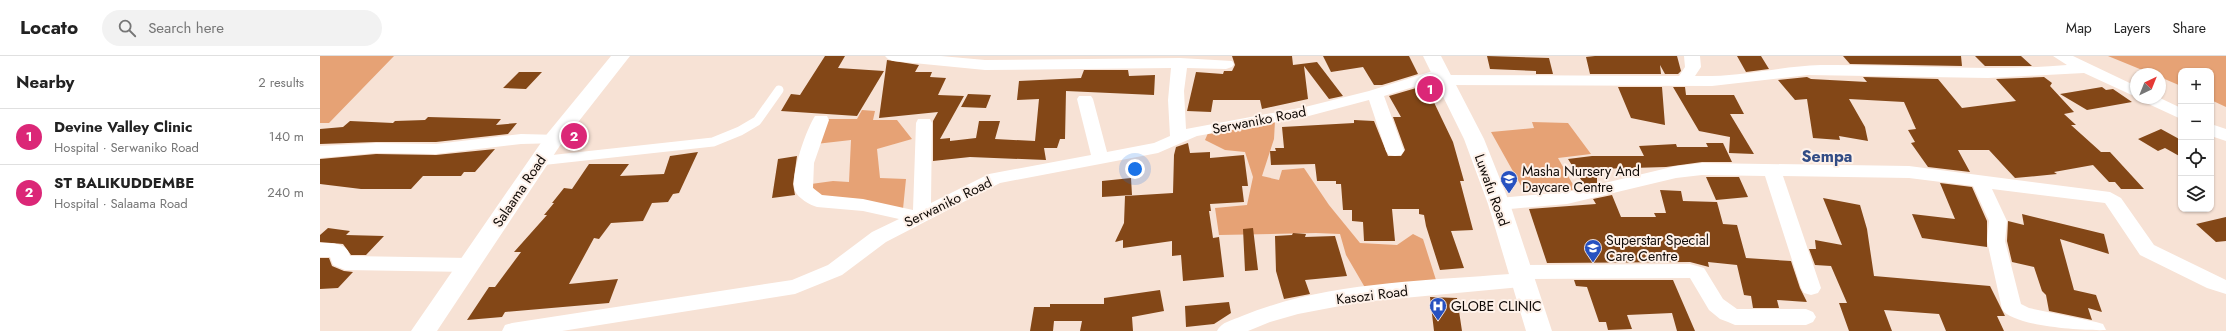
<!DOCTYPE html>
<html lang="en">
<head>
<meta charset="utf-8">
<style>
  :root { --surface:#fff; --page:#f2f2f2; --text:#222; --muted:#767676; --line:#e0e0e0; --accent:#db2777 }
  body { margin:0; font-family:Jost,sans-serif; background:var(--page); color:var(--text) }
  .controls { position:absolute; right:12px; top:12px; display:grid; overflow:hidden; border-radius:8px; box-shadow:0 1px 3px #0004 }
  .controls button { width:36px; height:36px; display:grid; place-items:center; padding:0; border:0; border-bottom:1px solid var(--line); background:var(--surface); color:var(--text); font:20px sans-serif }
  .compass { position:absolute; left:1810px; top:12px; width:36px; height:36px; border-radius:50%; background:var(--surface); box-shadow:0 1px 3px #0004; rotate:43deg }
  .you { position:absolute; left:815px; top:113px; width:14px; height:14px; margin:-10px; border:3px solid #fff; border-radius:50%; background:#1a73e8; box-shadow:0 0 0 6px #1a73e833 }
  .badge { display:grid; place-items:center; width:26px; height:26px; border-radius:50%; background:var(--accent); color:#fff; font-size:13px; font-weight:700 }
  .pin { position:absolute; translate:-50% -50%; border:2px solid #fff; box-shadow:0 1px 4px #0006 }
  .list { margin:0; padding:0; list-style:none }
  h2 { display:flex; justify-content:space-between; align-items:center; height:52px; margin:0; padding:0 16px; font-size:17px }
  h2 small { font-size:13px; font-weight:400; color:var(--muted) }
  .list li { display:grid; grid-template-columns:26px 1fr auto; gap:12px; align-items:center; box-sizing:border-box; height:56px; padding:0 16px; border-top:1px solid var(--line) }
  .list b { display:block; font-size:15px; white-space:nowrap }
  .list p { margin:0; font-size:13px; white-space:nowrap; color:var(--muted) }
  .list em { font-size:13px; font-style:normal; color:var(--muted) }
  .icon { flex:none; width:22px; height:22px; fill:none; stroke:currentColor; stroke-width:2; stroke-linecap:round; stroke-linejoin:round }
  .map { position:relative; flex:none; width:1906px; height:275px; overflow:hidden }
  header { display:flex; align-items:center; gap:24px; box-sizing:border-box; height:56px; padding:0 20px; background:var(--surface); border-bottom:1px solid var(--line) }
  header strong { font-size:19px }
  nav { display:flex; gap:22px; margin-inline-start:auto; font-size:14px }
  .search { width:280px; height:36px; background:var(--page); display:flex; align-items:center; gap:10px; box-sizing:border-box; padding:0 14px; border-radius:22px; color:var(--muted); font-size:15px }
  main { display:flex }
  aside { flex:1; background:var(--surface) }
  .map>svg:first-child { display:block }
  .green { fill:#e6a275 }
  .building { fill:#834717 }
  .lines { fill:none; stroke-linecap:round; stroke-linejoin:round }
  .lane { stroke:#fff; stroke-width:9 }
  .street { fill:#fff; fill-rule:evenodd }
  .secondary { fill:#fff; fill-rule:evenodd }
  .labels { text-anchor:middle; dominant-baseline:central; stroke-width:4; stroke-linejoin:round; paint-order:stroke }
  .street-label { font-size:14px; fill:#100a06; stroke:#fef1e9 }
  .poi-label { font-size:14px; fill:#100a06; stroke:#fef1e9; text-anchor:start }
  .quarter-label { font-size:16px; font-weight:bold; fill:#324c85; stroke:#fef1e9 }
</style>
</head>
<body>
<header>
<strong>Locato</strong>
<div class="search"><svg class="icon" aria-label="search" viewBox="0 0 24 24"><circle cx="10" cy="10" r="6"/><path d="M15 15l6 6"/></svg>Search here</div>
<nav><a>Map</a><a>Layers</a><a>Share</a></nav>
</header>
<main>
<aside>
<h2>Nearby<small>2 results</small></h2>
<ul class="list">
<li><span class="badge">1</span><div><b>Devine Valley Clinic</b><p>Hospital · Serwaniko Road</p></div><em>140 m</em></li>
<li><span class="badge">2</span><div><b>ST BALIKUDDEMBE</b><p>Hospital · Salaama Road</p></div><em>240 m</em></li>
</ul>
</aside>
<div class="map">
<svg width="1906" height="275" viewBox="0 0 1906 275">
  <rect width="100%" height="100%" fill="#f7e2d5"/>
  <path class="green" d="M0 0H74L9 67H0Z
    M1788 0H1906V51L1891 44V15H1861V30L1840 21V18H1832Z
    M542 54 555 55 553 64H577L592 83 557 93 560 122 586 123 583 153 499 143 491 128 513 125 529 126 531 84 496 88 508 63H537Z
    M955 65 954 83 942 120 959 124 962 114 984 112 1009 149 1040 187 1077 189 1093 178 1103 183 1116 224 1047 235 1026 199 1020 178 996 177 899 179 895 152 927 149 933 121 925 96 905 94 885 84 888 77Z
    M1212 66 1248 67 1271 98 1238 102 1256 134 1204 135 1171 76 1214 72Z"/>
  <path class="building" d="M505 0H525L518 12 564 15 537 60 461 55 471 38 480 39Z
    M912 0H972L973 9 997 6 1023 40 1009 43 984 10 988 43 942 53 940 44H893L891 56 867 55 876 16 903 18 904 15H912L915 9Z
    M1003 0H1089L1098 18 1062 29H1054L1043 11 1011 16Z
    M1167 0 1229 2 1233 18H1216V15L1170 13Z
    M1275 0H1357L1361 15 1358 18H1345L1340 9 1341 18H1270L1266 1Z
    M1417 0H1441L1449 13 1426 16Z
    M1523 0H1641L1642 10 1530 8Z
    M1655 0H1701L1712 10H1665Z
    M567 4 599 9 595 16H612L610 21 626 22 618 39 644 40 620 83 630 82V85L656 82 659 65H680L675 83 715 85 719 43 697 44 699 25 761 22 764 14H808L809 20 835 19 834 39 746 35 745 83H740L737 92H724L726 104 650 101 613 105V65L618 56 559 62Z
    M199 16H222L206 33 183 32Z
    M1487 21 1491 23 1547 26 1543 21 1618 23 1642 52 1696 45 1676 23 1724 21 1732 27 1730 30 1754 56 1744 58 1756 69H1751L1781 96H1790L1824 133H1801L1795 126H1789L1773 109 1734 116 1737 118 1695 122 1669 94H1638L1650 116 1608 111 1591 87 1595 86 1588 74 1596 73 1584 46 1529 43 1545 71 1548 85 1519 80 1520 84 1493 82 1487 43 1475 44 1458 24Z
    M1103 30 1107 36H1109L1133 86 1144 125H1140L1153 174 1131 175 1144 212 1120 214 1106 170 1104 159 1099 158V153H1072L1075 185H1044L1043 166 1032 165V154H1023L1021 128H1016V125H997L995 108 951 109 950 95H956L955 92H964L962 71 1034 67V64L1054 65 1068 100H1081L1085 94 1073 61H1081L1069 40Z
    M1298 31H1342L1345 69 1311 62Z
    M1353 31H1365L1366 39H1414L1424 58H1410L1434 98 1409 97 1410 81 1379 75Z
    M1782 31 1786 34 1793 33 1812 46 1767 54 1740 38Z
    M648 38 671 39 666 52 641 51Z
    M108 61 181 63 176 69 197 67 188 78 116 86H56L0 88V73L23 71 30 65 73 67 75 65 105 64Z
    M1841 73 1861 84V101L1845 92 1838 95 1818 83Z
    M868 87 870 97 890 96V102L924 99 928 130H922L924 146 890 148 891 155H889L893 182 899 181 904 221 863 225 861 199 852 200V185L803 192V184L795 186 804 167 805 140 853 137 854 99 856 91Z
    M1386 87H1403L1412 106H1382L1346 111 1277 113V127L1265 130 1248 103 1272 100H1324L1319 90 1356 88 1357 91H1388Z
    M175 93 155 116H144L141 120H103L91 133H41L0 128V103L56 98 116 99Z
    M378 96 359 137 353 138 348 146 332 147 323 165 291 167 279 183 274 182 249 228 298 223 289 247 185 256 182 261 147 264 169 231H175L201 196H194L227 159H224L234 147H232L244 132 252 133 269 108H309L300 120 344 118 350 100Z
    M477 100 473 128 475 139 452 142 458 103Z
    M1386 121H1419L1428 141 1396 144Z
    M811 122 812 139 782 141V125Z
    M1620 127 1652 131 1667 165V191L1602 182 1592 158 1635 163Z
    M1340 134 1361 135 1363 145 1397 146 1403 168 1417 169 1426 202 1471 205 1480 232 1487 246 1457 244 1459 252H1433L1431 240 1424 239 1417 209 1388 206 1389 211 1370 206 1227 207 1209 153 1276 148 1273 143 1292 139 1301 161H1336L1334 157H1346Z
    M1503 142 1540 149 1547 173 1554 220 1670 230 1685 260H1677L1684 275H1626L1619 258 1564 254 1572 275H1529L1519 247H1527L1511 210 1495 209 1489 193H1496L1495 184 1522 189Z
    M1702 158 1784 178 1789 198 1740 183 1754 234 1776 239 1782 256 1768 252 1772 264 1729 255 1726 239 1722 235 1714 211 1692 206 1687 185 1688 165 1704 169Z
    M1906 161V185L1896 186 1876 168Z
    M8 172 30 175 26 179 64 180 46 199H31L23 188 0 186V179Z
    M933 172 938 214 925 215 923 173Z
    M973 177 986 178 985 181 1015 180 1027 220 985 224 990 238 964 243 956 215 955 180 972 179Z
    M0 202H9L12 210 24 215 33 216 18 232 0 233Z
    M1254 224H1353L1375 275H1357L1352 257 1307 259 1312 273 1288 274 1286 266H1279L1267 231 1256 230Z
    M840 234 844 255 812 261 813 275H760L762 265H734L733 275H710L714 251H730V248H784V242Z
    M1110 241 1137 242 1142 275H1114Z
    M909 246 911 257 894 268 866 271 865 250Z"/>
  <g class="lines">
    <path class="lane" d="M219 105 393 86 420 75 437 65 459 34"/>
    <path class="street" d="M565 0H621L665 4 860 2 912 5 914 8 912 11 906 13 867 12 864 35 866 73 985 51 1049 35 1119 13 1125 15 1126 19 1359 20 1365 11 1364 0H1380L1381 11 1375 20H1392C1429 19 1464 10 1501 9 1583 8 1665 16 1747 9L1733 0H1753L1816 30V41L1764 17 1668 22 1488 19 1392 30 1124 29 1118 27 1116 24 1064 40 1084 95 1081 99 1075 100 1069 99 1066 95 1049 44 985 61 877 80 838 97 680 127 566 186 522 219 475 238 242 275H182L185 269 192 267 472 224 508 209 552 176 579 163 543 155 497 151C490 149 478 142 475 135 470 119 486 74 495 60H507L509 64 494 107 493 132 502 139 543 143 593 154 596 67 598 63H610L612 67 611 147 669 118 771 99 757 43 759 40H771L773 43 787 96 834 87 850 80 848 44 851 12 665 14 573 5 568 3Z
      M1820 42H1840L1861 52V63L1822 45Z
      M1891 68 1906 73V85L1891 80Z
      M201 78 240 79 242 83 240 87 201 88 116 98 56 97 0 102V90L56 87 116 88Z
      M1382 107 1589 110 1790 136 1801 142 1834 189 1906 224V238L1887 232 1820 199 1785 147 1672 133 1687 165 1685 185 1701 248 1709 252 1776 266 1783 268 1786 274C1768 275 1692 271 1682 253L1667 185 1669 165 1653 130 1589 122 1463 120 1501 232 1498 237 1491 239 1484 237 1481 232 1445 120 1382 119 1356 122 1247 148 1179 154 1173 152 1170 148 1173 144 1179 142 1247 136 1356 110Z
      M0 187C11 187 27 186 30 200L149 202 156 204 159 209 156 214 149 216 25 214 13 209 10 201H0Z
      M1370 208 1384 212 1403 243 1417 253H1486L1493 256 1496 261 1493 266 1486 269H1415L1408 266 1400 263 1389 254 1370 222 1210 223 1208 229 1201 231 1041 246 978 258 950 266 928 275H897C901 266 913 264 922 260 1005 226 1102 225 1190 218L1192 211 1199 209Z"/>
    <path class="secondary" d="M291 0H310L241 88 117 275H91L227 78Z
      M1103 0H1121L1164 83 1190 148 1232 275H1206L1168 148 1144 83Z"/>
  </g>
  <defs>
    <symbol id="school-pin" viewBox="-11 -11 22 30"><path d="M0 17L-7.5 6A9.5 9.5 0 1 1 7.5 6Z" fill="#2751c0" stroke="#fef1e9"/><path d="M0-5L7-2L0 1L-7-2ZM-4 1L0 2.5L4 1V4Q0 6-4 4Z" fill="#fff"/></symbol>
    <symbol id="hospital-pin" viewBox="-11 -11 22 30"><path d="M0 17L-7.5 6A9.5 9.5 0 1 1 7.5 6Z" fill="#2751c0" stroke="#fef1e9"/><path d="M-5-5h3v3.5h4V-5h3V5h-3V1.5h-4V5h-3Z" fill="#fff"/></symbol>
  </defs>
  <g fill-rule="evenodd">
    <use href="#school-pin" x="1179" y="113" width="20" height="27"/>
    <use href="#school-pin" x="1263" y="182" width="20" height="27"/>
    <use href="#hospital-pin" x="1108" y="240" width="20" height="27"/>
  </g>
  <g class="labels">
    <g class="street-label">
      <text transform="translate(939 64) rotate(-11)">Serwaniko Road</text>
      <text transform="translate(1172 134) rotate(70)">Luwafu Road</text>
      <text transform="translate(199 135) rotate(-56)">Salaama Road</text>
      <text transform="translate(628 146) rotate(-26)">Serwaniko Road</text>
      <text transform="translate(1052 239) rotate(-7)">Kasozi Road</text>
    </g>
    <g class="poi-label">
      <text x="1202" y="115">Masha Nursery And<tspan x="1202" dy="16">Daycare Centre</tspan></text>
      <text x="1286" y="184">Superstar Special<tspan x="1286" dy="16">Care Centre</tspan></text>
      <text x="1131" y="250">GLOBE CLINIC</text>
    </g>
    <g class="quarter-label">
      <text x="1507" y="100">Sempa</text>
    </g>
  </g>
</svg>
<div class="controls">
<button>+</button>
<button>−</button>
<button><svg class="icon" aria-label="locate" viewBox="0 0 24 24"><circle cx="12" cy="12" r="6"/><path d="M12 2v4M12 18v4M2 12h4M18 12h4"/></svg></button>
<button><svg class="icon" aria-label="layers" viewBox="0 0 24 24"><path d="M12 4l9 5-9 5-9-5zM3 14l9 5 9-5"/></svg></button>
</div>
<svg class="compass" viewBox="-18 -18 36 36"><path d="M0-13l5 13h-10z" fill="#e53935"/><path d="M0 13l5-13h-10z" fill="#767676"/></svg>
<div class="you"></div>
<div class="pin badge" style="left:1110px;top:33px">1</div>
<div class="pin badge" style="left:254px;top:80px">2</div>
</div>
</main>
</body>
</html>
